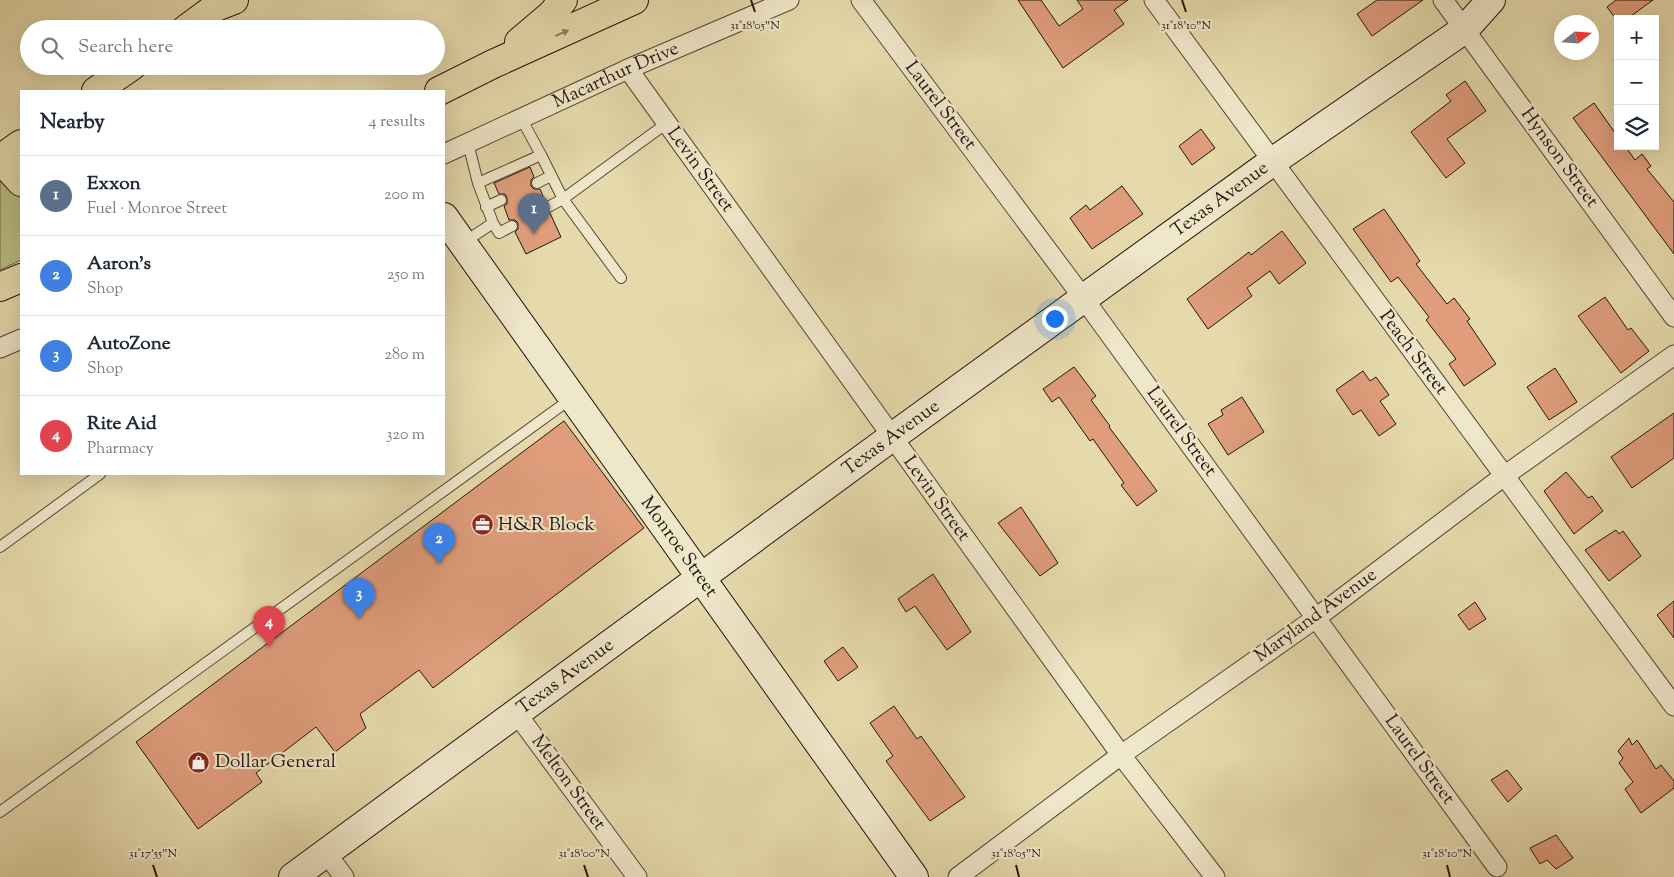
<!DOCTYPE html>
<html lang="en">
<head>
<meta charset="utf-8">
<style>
  :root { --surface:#fff; --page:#f6f6f7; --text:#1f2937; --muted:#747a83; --line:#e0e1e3; --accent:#b45309 }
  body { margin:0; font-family:"Sorts Mill Goudy",serif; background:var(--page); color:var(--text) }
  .controls { position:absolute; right:15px; top:15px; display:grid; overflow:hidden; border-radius:0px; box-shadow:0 5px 20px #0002 }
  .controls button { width:45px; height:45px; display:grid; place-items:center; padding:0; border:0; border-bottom:1px solid var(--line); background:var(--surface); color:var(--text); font:25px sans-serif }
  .compass { position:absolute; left:1554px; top:15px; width:45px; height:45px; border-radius:50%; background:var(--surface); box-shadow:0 5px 20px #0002; rotate:73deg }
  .you { position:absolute; left:1054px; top:318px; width:18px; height:18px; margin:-12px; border:4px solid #fff; border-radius:50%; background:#1a73e8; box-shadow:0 0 0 8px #1a73e833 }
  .badge { display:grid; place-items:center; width:32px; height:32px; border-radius:50%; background:var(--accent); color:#fff; font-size:16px; font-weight:700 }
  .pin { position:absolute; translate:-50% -41px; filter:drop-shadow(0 1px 2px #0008) }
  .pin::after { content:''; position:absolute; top:26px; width:18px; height:15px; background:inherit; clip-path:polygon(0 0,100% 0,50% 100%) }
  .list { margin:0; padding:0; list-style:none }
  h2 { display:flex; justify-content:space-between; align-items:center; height:65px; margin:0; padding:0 20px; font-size:21px }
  h2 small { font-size:16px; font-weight:400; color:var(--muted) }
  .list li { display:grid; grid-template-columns:32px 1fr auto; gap:15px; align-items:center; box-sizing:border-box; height:80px; padding:0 20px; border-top:1px solid var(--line) }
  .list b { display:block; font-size:19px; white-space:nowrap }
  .list p { margin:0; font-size:16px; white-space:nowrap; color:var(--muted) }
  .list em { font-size:16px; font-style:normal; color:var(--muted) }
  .icon { flex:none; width:28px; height:28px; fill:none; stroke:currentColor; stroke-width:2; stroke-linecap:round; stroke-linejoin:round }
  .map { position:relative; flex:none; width:1674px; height:877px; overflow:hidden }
  .search { position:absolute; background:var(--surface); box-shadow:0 5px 20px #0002; left:20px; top:20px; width:425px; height:55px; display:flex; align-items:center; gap:12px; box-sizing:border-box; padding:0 18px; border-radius:28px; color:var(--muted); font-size:19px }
  .panel { position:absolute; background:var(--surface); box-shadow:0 5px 20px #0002; left:20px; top:90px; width:425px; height:385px; border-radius:0px }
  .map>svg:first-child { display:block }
  .green { fill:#bbbe85; stroke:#6f6a4a }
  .building { fill:#df9d7c; stroke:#23150f }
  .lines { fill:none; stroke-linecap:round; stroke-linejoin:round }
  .lane-casing { stroke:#544636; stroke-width:12 }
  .street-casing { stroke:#544636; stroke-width:21 }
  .secondary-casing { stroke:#23150f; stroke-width:30 }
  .highway-casing { stroke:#23150f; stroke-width:30 }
  .lane { stroke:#efe7c9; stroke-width:10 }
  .street { stroke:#efe7c9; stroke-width:19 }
  .secondary { stroke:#efe7c9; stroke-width:28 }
  .highway { stroke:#e6daac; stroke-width:28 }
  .oneway { fill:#8e8165 }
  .ticks { fill:none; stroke:#23150f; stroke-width:2 }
  .labels { text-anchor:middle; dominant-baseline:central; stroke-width:4.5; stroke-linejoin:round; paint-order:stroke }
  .street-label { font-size:19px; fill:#23150f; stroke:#efe7c9 }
  .poi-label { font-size:19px; fill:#23150f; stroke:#efe7c9; text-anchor:start }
  .ticks-label { font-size:12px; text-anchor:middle; fill:#23150f; stroke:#efe7c9; stroke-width:4.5; stroke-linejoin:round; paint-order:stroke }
</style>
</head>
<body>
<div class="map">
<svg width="1674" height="877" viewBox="0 0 1674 877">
  <rect width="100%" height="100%" fill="#e6daac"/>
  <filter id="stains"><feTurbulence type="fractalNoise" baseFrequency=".004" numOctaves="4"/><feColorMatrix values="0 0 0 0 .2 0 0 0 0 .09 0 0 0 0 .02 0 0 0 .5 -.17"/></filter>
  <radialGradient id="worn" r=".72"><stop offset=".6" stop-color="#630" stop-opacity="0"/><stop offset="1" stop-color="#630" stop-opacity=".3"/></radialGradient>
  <path class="green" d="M0 171 21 191V260L0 270Z"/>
  <path class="building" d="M1018 0H1041L1059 26 1083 9 1077 0H1128L1114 10 1124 24 1063 68Z
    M1377 0H1423L1372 36 1357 14Z
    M1616 0H1653L1627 19H1616L1607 7Z
    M1465 81 1486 111 1447 139 1465 163 1446 178 1411 132 1451 101 1446 95Z
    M1594 103 1618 137V146H1625L1635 160 1642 154 1651 166 1647 169 1674 202V254L1573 118Z
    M1201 129 1215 148 1192 165 1179 146Z
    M530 167 534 177 531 180V186L534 189H540L545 201 542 204V210L545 213H550L561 237 526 254 515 232 518 229V223L515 220H509L504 206 507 204V198L505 194H499L494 183Z
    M1122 186 1143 214 1092 249 1070 218 1086 205 1090 210Z
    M1384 209 1420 261 1416 264 1447 304 1454 298 1470 319 1467 321 1496 364 1464 386 1449 364 1456 359 1426 320 1429 317 1398 277 1391 282 1353 229Z
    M1282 231 1306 263 1279 284 1270 271 1247 288 1252 296 1208 329 1187 299 1249 252 1251 255Z
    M1605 297 1628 330 1631 328 1649 351 1621 373 1578 316Z
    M1074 367 1096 396 1091 400 1110 426 1109 427 1157 491 1137 506 1121 485 1124 483 1093 439 1090 441 1059 397 1052 402 1043 389Z
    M1555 368 1577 402 1549 420 1527 387Z
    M1363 371 1370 381 1376 377 1389 395 1380 401 1396 424 1379 436 1361 410 1353 415 1336 390Z
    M1242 397 1264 432 1228 455 1208 424 1223 415 1221 410Z
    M1674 413V458L1632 488 1611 457Z
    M564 421 644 528 433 688 419 670 360 714 366 728 335 752 316 727 256 773 262 782 198 829 136 742Z
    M1566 472 1588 498 1592 496 1603 511 1574 534 1544 491Z
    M1021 507 1058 563 1040 576 998 523Z
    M1616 530 1619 534 1623 531 1641 556 1609 581 1585 550Z
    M933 574 971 632 947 650 915 606 906 612 898 599Z
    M1674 601V638L1657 615Z
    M1475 602 1486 619 1469 630 1458 615Z
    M843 647 858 667 838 681 824 661Z
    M894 706 917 739 921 736 965 797 930 821 886 761 893 756 870 723Z
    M1629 738 1632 745 1637 740 1656 769 1661 765 1674 781V788L1641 813 1625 789 1633 782 1619 763 1623 758 1618 751Z
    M1507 770 1522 789 1508 802 1491 780Z
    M1556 835 1573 858 1556 869 1547 860 1540 864 1530 848Z"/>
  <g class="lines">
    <defs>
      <path id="lane" d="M521 118 541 155
        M468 143 478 183
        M537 183 551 176
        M486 207 501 200
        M548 207 563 199 667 123
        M493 223 499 233 512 226
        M463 243 493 223 478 183 541 155 563 199 621 278
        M0 547 100 474
        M0 812 572 398"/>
      <g id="street">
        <path d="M861 0 1084 299 1497 867"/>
        <path d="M1154 0 1674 706"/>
        <path d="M1443 0 1674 317"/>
        <path d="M628 69 1121 755 1215 877"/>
        <path id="s1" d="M444 154 628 69 789 0"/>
        <path d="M0 348 21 339"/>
        <path d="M517 714 637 877"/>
        <path d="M326 853 344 877"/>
        <path d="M958 877 1121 755 1316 618 1504 476 1674 355"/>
      </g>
      <g id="secondary">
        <path id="s2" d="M444 217 914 877"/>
        <path id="s3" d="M293 877 892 437 1272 162 1465 29 1491 0"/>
      </g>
      <path id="highway" d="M186 29 216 7 234 0
        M519 42 552 14 563 0
        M96 91 132 66
        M439 91 493 64 634 0
        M0 159 21 182
        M0 159 21 144
        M0 287 21 278"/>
    </defs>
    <use href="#lane" class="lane-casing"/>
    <use href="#street" class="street-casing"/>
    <use href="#secondary" class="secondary-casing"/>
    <use href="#highway" class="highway-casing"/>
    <use href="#lane" class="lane"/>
    <use href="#street" class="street"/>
    <use href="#secondary" class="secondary"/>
    <use href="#highway" class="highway"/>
  </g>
  <defs><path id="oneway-solid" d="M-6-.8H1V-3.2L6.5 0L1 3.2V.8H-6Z" transform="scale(1.25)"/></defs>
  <use class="oneway" href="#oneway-solid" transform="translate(562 33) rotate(-24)"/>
  <path class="ticks" d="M751 0 755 12M1182 0 1186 12M153 865 157 877M584 865 588 877M1016 865 1019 877M1447 865 1450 877"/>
  <defs>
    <symbol id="office-disc" viewBox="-11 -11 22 22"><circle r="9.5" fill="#8f2418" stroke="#efe7c9"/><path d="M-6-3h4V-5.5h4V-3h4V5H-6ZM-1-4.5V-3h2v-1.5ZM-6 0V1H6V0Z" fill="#fff"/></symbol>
    <symbol id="shop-disc" viewBox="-11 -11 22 22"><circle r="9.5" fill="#8f2418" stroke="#efe7c9"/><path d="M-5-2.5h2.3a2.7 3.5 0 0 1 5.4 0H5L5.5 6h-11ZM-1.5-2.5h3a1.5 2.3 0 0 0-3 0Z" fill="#fff"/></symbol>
  </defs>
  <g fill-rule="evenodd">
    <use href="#office-disc" x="470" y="512" width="25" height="25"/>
    <use href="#shop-disc" x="186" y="750" width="25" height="25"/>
  </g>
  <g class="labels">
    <g class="street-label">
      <text stroke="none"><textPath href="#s1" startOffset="189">Macarthur Drive</textPath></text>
      <text transform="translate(940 106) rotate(53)">Laurel Street</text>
      <text transform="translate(1559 158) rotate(54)">Hynson Street</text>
      <text transform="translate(700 170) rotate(54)">Levin Street</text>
      <text stroke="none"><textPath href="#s3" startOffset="1148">Texas Avenue</textPath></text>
      <text transform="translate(1413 353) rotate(53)">Peach Street</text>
      <text transform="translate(1181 432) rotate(54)">Laurel Street</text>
      <text stroke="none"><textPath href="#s3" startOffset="742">Texas Avenue</textPath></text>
      <text transform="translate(936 499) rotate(54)">Levin Street</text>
      <text stroke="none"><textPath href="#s2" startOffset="405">Monroe Street</textPath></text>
      <text transform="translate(1316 616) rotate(-36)">Maryland Avenue</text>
      <text stroke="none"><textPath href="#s3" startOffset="338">Texas Avenue</textPath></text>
      <text transform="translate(1419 760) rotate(54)">Laurel Street</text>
      <text transform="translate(568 783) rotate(54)">Melton Street</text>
    </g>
    <g class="poi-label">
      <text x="498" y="525">H&amp;R Block</text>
      <text x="215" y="762">Dollar General</text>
    </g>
  </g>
  <g class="ticks-label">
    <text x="755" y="29">31°18'05"N</text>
    <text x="1186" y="29">31°18'10"N</text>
    <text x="153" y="857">31°17'55"N</text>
    <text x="584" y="857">31°18'00"N</text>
    <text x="1016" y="857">31°18'05"N</text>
    <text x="1447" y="857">31°18'10"N</text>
  </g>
  <rect width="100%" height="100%" filter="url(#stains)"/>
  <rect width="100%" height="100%" fill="url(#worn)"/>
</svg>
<div class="controls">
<button>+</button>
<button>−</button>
<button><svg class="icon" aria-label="layers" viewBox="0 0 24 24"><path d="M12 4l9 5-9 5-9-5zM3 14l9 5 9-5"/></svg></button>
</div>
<svg class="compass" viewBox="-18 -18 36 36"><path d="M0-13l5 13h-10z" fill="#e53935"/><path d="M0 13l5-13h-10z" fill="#747a83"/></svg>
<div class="you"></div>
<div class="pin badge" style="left:534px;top:234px;background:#5c6f8a">1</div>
<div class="pin badge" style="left:439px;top:564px;background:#3f7fe0">2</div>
<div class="pin badge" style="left:359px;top:619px;background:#3f7fe0">3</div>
<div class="pin badge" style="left:269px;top:647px;background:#e0444e">4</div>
<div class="search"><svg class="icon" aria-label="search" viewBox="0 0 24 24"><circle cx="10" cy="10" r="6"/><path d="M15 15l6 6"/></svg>Search here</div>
<section class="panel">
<h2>Nearby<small>4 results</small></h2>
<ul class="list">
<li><span class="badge" style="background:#5c6f8a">1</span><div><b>Exxon</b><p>Fuel · Monroe Street</p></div><em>200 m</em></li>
<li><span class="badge" style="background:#3f7fe0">2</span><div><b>Aaron's</b><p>Shop</p></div><em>250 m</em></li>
<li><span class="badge" style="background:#3f7fe0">3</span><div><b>AutoZone</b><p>Shop</p></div><em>280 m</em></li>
<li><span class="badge" style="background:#e0444e">4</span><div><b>Rite Aid</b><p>Pharmacy</p></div><em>320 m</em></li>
</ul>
</section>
</div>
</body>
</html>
